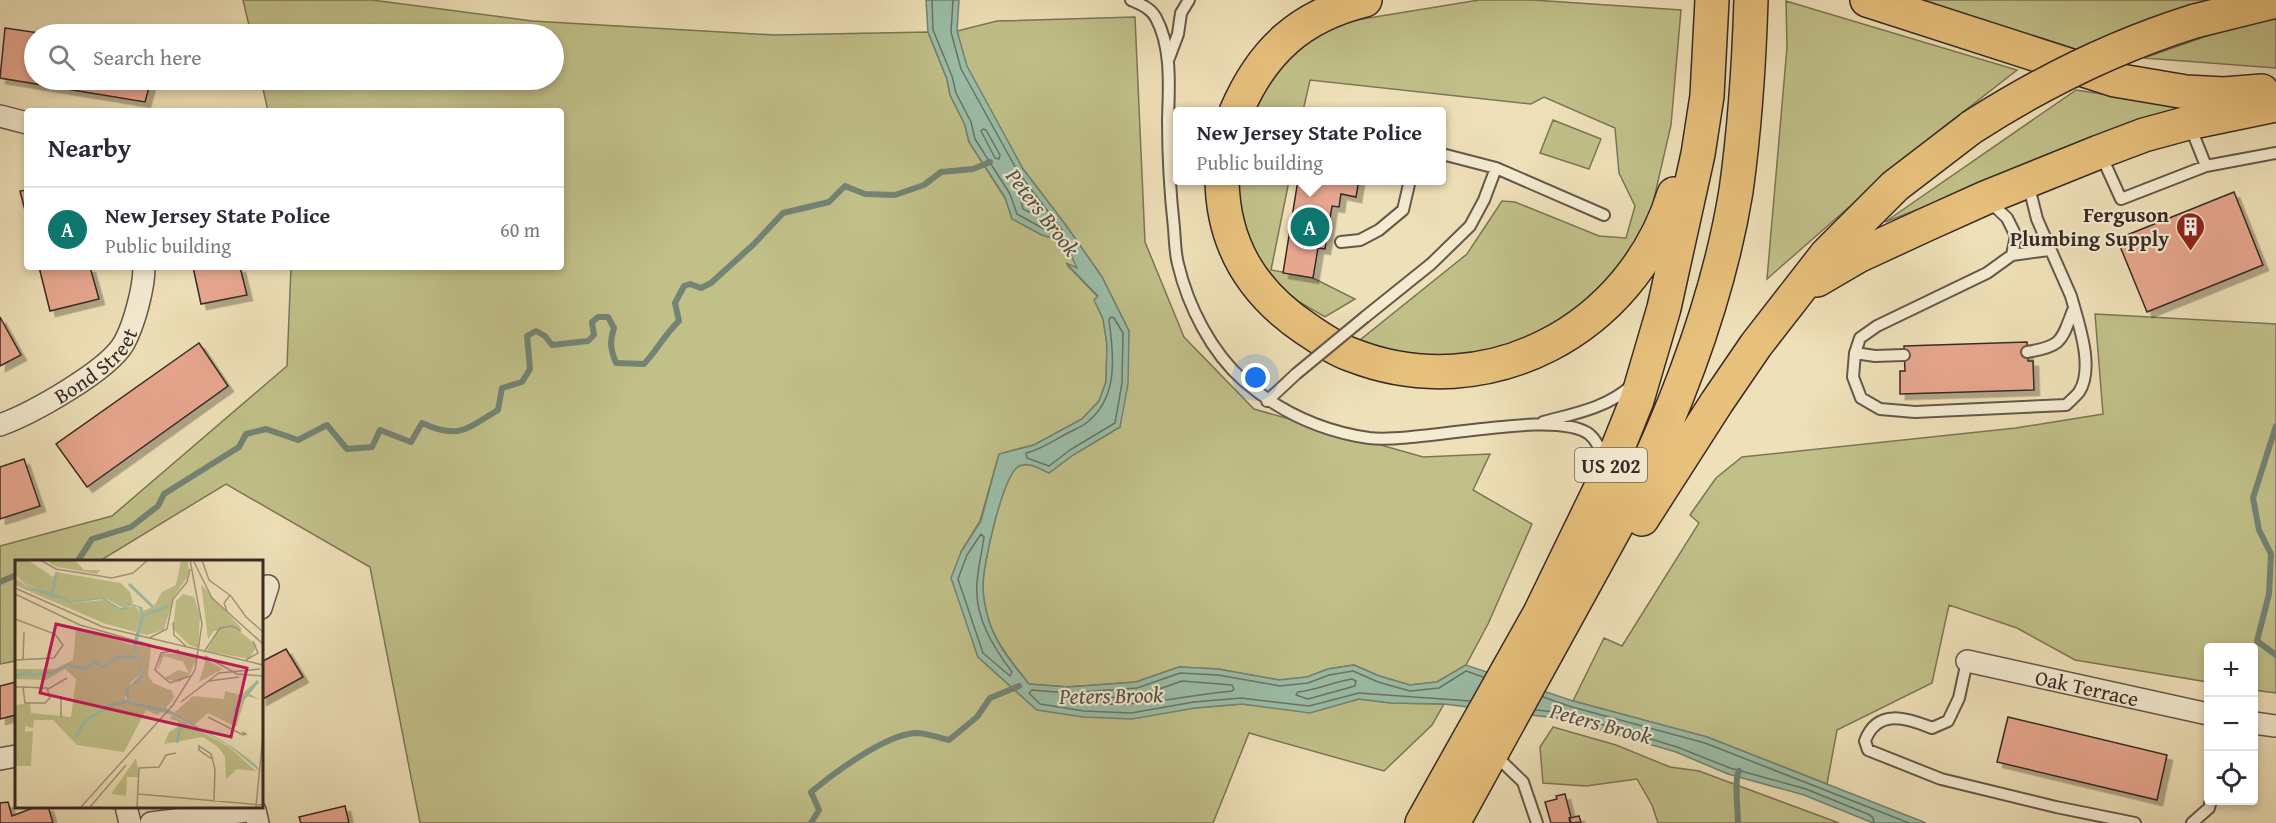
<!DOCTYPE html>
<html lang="en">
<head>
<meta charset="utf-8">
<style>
  :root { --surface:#fff; --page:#f7f7f7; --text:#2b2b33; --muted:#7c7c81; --line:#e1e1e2; --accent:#0f766e }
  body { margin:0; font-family:"Gentium Book Plus",serif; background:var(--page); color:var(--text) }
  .controls { position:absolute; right:18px; bottom:18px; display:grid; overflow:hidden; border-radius:6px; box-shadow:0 3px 9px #0003 }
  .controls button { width:54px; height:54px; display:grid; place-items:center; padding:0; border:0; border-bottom:2px solid var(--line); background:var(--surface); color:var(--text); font:30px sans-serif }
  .you { position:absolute; left:1256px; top:378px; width:21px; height:21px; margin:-15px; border:4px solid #fff; border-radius:50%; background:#1a73e8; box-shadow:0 0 0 9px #1a73e833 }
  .badge { display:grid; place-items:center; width:39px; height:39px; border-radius:50%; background:var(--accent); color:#fff; font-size:20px; font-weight:700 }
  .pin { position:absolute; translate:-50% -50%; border:3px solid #fff; box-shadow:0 2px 6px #0006 }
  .popup { position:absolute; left:1173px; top:107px; width:273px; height:78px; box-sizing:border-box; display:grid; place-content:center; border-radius:6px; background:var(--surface); filter:drop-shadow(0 2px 4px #0005); font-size:20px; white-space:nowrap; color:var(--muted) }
  .popup b { font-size:22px; color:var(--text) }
  .popup::after { content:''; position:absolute; left:50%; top:100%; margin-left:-12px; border:12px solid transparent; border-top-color:var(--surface) }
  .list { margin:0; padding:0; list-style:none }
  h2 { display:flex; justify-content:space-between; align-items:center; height:78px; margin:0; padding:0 24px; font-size:26px }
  h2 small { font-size:20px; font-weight:400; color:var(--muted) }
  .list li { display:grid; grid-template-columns:39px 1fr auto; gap:18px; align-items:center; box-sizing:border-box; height:84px; padding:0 24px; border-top:2px solid var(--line) }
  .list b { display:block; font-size:22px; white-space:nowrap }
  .list p { margin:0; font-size:20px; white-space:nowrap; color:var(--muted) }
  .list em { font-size:20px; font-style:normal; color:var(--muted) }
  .icon { flex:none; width:33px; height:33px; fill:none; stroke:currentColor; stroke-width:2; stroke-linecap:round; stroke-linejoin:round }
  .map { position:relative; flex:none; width:2276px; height:823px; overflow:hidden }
  .search { position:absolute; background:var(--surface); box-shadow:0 3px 9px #0003; left:24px; top:24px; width:540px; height:66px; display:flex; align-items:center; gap:15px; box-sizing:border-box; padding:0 21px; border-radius:33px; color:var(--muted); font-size:22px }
  .panel { position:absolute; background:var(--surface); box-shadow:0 3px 9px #0003; left:24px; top:108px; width:540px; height:162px; border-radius:6px }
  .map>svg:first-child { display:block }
  .green { fill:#c1c089; stroke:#7c7557; stroke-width:1.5 }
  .water { fill:#9bbea8; stroke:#738374; stroke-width:1.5 }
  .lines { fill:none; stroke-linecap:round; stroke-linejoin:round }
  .shore { stroke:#697466; stroke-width:1.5 }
  .stream { stroke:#738374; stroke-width:6 }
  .building { fill:#e7a78f; stroke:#372a25; stroke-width:1.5; filter:url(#shadow) }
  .service-casing { stroke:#65584a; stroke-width:14 }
  .minor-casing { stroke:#65584a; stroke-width:24 }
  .trunk-casing { stroke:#372a25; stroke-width:36 }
  .service { stroke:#f4ebd1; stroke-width:10 }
  .minor { stroke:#f4ebd1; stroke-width:21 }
  .trunk { stroke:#e7c07c; stroke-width:33 }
  .service-bridge-casing { stroke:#65584a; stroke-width:14; stroke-linecap:butt }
  .trunk-bridge-casing { stroke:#372a25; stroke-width:36; stroke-linecap:butt }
  .service-bridge { stroke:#f4ebd1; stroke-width:10 }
  .trunk-bridge { stroke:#e7c07c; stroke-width:33 }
  .labels { text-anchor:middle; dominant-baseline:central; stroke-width:4.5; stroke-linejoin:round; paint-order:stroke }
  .shield { fill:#f4ebd1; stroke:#706459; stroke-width:1.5 }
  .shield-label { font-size:20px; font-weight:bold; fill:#372a25 }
  .poi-label { font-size:21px; font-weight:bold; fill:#372a25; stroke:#f4ebd1; text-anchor:end }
  .street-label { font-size:21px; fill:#372a25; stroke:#f4ebd1 }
  .water-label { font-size:22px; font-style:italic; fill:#504f46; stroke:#f4ebd1 }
  .inset-river { fill:none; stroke:#9bbea8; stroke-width:3 }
  .inset-road { fill:none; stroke:#a5977d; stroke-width:1.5 }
  .view { fill:#c2185b; fill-opacity:0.15; stroke:#c2185b; stroke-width:3 }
  .inset-edge { fill:none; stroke:#372a25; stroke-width:3 }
</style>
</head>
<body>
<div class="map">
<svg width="2276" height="823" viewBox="0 0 2276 823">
  <defs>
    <filter id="shadow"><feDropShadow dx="5.5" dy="5.5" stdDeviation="0" flood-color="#0004"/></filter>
  </defs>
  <rect width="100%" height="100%" fill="#eee0b8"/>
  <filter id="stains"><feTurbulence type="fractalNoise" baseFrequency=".00333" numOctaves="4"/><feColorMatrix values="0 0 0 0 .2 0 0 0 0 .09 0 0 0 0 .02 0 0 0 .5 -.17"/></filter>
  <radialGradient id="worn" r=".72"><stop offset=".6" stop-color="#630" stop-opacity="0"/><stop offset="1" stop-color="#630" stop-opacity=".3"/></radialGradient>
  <path class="green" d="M243 0H372L532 21 774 35 928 32 947 79 950 95 965 125 969 142 1005 198 1012 218 1042 235 1065 242 1078 269 1067 265 1098 297 1095 300 1103 319 1107 344 1106 382 1099 401 1082 419 1034 445 999 454 980 521 961 552 972 638 978 657 1037 710 1195 708 1242 704 1310 712 1359 699 1391 703 1444 704 1432 725 1384 771 1249 733 1213 823H420L370 567 226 484 98 562H16V661L0 664V546L112 516 287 366 291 267H561V111H268L261 80H554V34H251Z
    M1479 0H1533L1681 10 1671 125 1650 216 1620 271 1561 327 1468 360 1378 353 1360 340 1467 254 1502 201 1515 202 1599 236 1626 238 1635 206 1619 173 1615 128 1544 97 1531 104 1310 80 1303 111 1250 112 1276 66 1322 28 1344 22Z
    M1908 0H2234L2074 55Z
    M1786 1 2017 70 1913 151 1767 279 1787 47Z
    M1135 17 1145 242 1184 337 1254 409 1423 457 1490 454 1473 490 1532 524 1488 624 1466 665 1437 682 1410 685 1379 676 1354 665 1328 669 1307 677 1279 680 1218 669 1179 667 1136 682 1068 687 1029 684C1013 663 993 641 987 614 985 606 983 595 983 587 982 567 1003 474 1019 466 1029 461 1040 469 1049 473L1073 455 1120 427 1129 331 1102 277 1065 224 1023 169 966 66 957 31 997 21Z
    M2276 19V68L2144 58 2238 25Z
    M2076 90 2185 107 1885 222Z
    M1553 120 1601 139 1589 169 1540 153Z
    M1237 181H1289L1271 270 1313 278 1355 299 1325 317 1270 285 1255 266 1236 187Z
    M2095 314 2276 324V693L2254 690V648H2208V682L2075 660 2017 628 1949 605 1932 683 1837 730 1827 784 1707 737 1573 701 1604 638 1622 646 1699 523 1690 515 1716 478 1742 457 2016 428 2103 414Z
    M1553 727 1616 745 1670 767 1699 771 1839 823H1658L1652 805 1637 779 1586 786 1543 783 1540 747Z"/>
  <path class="water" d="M926 0H959L957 31 967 66 1023 169 1065 224 1102 277 1129 331 1128 384 1120 427 1073 455 1049 473C1040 469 1029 461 1019 466 1003 474 982 567 983 587 983 595 985 606 987 614 993 641 1012 663 1029 684L1068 687 1136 682 1179 667 1218 669 1279 680 1307 677 1328 669 1354 665 1379 676 1410 685 1437 682 1466 665 1573 701 1707 737 1926 823H1873L1804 795 1728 774 1676 752 1563 719 1444 704 1391 703 1359 699 1310 713 1242 704 1195 708 1132 719 1083 717 1037 710 978 657 951 578 961 552 981 521 999 454 1034 445 1082 419 1099 401 1106 382 1107 344 1103 319 1094 300 1098 296 1066 263 1077 268 1065 242 1042 235 1012 219 1005 197 969 142 965 125 950 95 947 79 928 32Z"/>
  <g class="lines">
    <path class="shore" d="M932 0 933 30 952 76 956 93 971 122 975 139 1010 194 1017 214 1044 229 1061 234 1062 230 1018 172 961 69 951 32 953 0
      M983 129 986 130 1000 155 999 159 995 158 981 131Z
      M1019 191H1023L1039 212 1038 216 1023 209Z
      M1111 317 1114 318 1123 333 1122 383 1115 423 1070 450 1049 466 1027 458 1026 453C1040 450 1052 442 1064 435 1071 431 1079 428 1085 424 1119 399 1114 356 1109 320Z
      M981 534 984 537C982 552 978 568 977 583 974 616 993 647 1012 672L1010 676 983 653 958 579 967 555Z
      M1352 679 1356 681 1355 686 1308 699 1296 695 1298 692C1317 690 1333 682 1352 679Z
      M1182 681 1232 685 1234 689 1232 691C1188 695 1146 706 1102 704L1100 702 1102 698 1139 696Z
      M1543 697 1572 707 1705 743 1909 823
      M1470 701 1359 693 1309 706 1241 698 1194 702 1131 713 1084 711 1040 704 1029 693 1032 690 1068 693 1137 688 1180 673 1218 675 1280 686 1308 683 1329 675 1353 671 1378 682 1410 691 1439 688 1466 671 1483 677
      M1536 710 1565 713 1677 747 1730 768 1806 789 1870 815 1873 818 1874 823"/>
    <path class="stream" d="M2276 426 2253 498 2259 530 2271 554 2269 594 2257 641 2276 655
      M77 562 92 539 131 527 158 506 164 494 239 447 246 434 266 429 298 440 327 425 347 449 372 447 380 430 411 442 422 423C459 440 466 429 498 410L502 388 522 382 530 369 527 336 536 331 545 336 552 345 588 341 594 335 592 322 598 317H608L614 328C609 343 611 350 616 363L644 364C657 350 665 334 679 321L675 303 684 286 690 284 701 288 711 283 754 244 783 213 829 202 845 186 865 194 895 195 924 185 941 172 973 169 990 162
      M0 582 16 575
      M811 823 819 810 811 792C834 773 886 734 916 733 926 733 939 738 949 740L977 717 990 698 1019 686
      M1738 823C1738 811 1734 778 1739 771"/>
  </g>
  <path class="building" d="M5 28 46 34H34V80H151L145 102 0 78Z
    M1298 180H1359L1356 197 1341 194 1339 207 1332 206 1325 249 1318 248 1313 278 1283 273Z
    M27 190V218L20 191Z
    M2234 192 2263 265 2147 312 2117 239Z
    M39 267H90L99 299 50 311Z
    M193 267H240L247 295 201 304Z
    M0 317 21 355 0 366Z
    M2027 342 2028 361H2033L2034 390 1900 394V371H1905L1904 346Z
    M199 343 228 386 87 487 56 444Z
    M24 459 40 506 0 519V467Z
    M286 649 303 677 261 700V662Z
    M16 682V715L0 719V686Z
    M2008 717 2167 755 2157 800 1997 762Z
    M1565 794 1571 817 1569 818 1570 823H1551L1545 802 1557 799 1556 796Z
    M8 802 12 816 38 806H48L53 823H0V803Z
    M345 806 349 823H301L299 817Z
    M1579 816 1581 822 1571 823 1570 818Z"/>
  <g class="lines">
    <defs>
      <path id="service" d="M1131 0C1140 4 1151 8 1156 18 1172 47 1169 88 1168 120 1168 157 1170 192 1174 228 1175 240 1175 253 1178 264 1188 306 1211 352 1244 381 1280 412 1321 431 1369 438 1420 444 1553 408 1589 434 1598 441 1601 451 1603 461
        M1169 58 1178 34 1181 13 1189 0
        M2190 126 2206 166
        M1442 154 1496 168
        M2101 155 2121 199 2206 166 2276 153
        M1990 202 2007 218 2016 236 2012 255 1987 273 1877 326 1860 338 1855 353 1853 377 1861 398 1880 409 1915 412 2066 405C2070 401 2075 397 2079 392 2095 368 2078 322 2071 296L2037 219 2028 183
        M1341 242 1360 240 1379 230 1403 210 1410 180
        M2012 255 2049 250
        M1365 317 1431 264 1470 226 1484 200 1496 168 1604 215
        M2027 352C2064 346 2061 340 2074 308
        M1855 353 1875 356 1904 355
        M1267 401 1296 374
        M1543 422C1573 414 1607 408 1631 386
        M1967 661 1959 698 1948 721 1932 728C1907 718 1877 708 1865 741L1868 750 1941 779 2056 807 2135 823
        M1494 754 1523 782 1537 823
        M2192 823 2209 808 2211 800"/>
      <g id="minor">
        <path d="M0 116 27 123"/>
        <path id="s1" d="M0 425C31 414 108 371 124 343 134 325 144 288 144 267"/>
        <path d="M261 608 268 586"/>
        <path id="s2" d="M1967 661 2208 714"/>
        <path d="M2254 723 2276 726"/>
        <path d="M0 759 16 756"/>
        <path d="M126 806 130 823"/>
        <path d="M151 823 255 810 258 823"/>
      </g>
      <path id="trunk" d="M1867 0 2115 80 2186 92 2224 94 2262 91
        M2195 21 2276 1
        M1236 112C1262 51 1300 16 1365 0
        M1222 180C1223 245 1252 292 1305 328 1320 338 1335 349 1352 355 1488 408 1632 329 1674 194
        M1817 280 1858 256 1925 225 1985 198 2099 152 2144 135 2188 123 2276 105
        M1642 519 1717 402 1756 345 1826 255 1895 186 1972 127
        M1422 823 1540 613 1606 477 1637 400 1664 308 1698 154 1707 96 1712 0
        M1453 823 1635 492C1681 396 1719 296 1736 191 1745 127 1749 64 1751 0"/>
    </defs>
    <use href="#service" class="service-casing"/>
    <use href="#minor" class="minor-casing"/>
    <use href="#trunk" class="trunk-casing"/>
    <use href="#service" class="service"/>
    <use href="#minor" class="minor"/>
    <use href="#trunk" class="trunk"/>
    <defs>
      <path id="service-bridge" d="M1296 374 1365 317"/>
      <path id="trunk-bridge" d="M1972 127C2042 82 2115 46 2195 21"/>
    </defs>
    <use href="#service-bridge" class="service-bridge-casing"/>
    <use href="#trunk-bridge" class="trunk-bridge-casing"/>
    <use href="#service-bridge" class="service-bridge"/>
    <use href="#trunk-bridge" class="trunk-bridge"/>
  </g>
  <defs>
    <symbol id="building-pin" viewBox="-11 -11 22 30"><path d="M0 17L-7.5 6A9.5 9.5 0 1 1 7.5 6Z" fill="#8f2418" stroke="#f4ebd1"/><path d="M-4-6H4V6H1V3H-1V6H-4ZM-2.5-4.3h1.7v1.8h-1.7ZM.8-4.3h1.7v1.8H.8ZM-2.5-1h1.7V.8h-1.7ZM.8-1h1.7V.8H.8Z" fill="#fff"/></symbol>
  </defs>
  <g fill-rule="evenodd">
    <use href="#building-pin" x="2174" y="210" width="33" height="45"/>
  </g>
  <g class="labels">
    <rect class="shield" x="1575" y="448" width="72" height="34" rx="4.5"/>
    <g class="shield-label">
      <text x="1611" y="465">US 202</text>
    </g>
    <g class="poi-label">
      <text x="2169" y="214">Ferguson<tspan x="2169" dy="24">Plumbing Supply</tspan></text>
    </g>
    <g class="street-label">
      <text stroke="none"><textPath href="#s1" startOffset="114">Bond Street</textPath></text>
      <text stroke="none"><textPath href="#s2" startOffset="123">Oak Terrace</textPath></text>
    </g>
    <g class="water-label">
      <text transform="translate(1043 212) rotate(52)">Peters Brook</text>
      <text transform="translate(1111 695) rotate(-1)">Peters Brook</text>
      <text transform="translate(1601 723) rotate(15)">Peters Brook</text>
    </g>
  </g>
  <g transform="translate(15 560)">
    <rect width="248" height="248" fill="#eee0b8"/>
    <path d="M0 0H13L38 17 41 12 106 23 115 32 118 43 110 49 92 39 56 41 21 29 0 15ZM37 0H60L69 10H85L82 14 42 7 34 3ZM166 0H173L174 15 159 36 149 70 132 75 123 73 128 51 139 46 147 32 161 25ZM0 18 17 30 55 43 89 40 109 50 119 45 126 53 121 72 91 64 0 25ZM186 24 227 69 199 71 193 79ZM168 34 179 37 185 56 183 88 174 85 158 69 161 41ZM61 67 118 85 127 114 116 122 110 138 118 145 148 151 142 155 131 150 109 192 62 185 38 160H19L18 168 10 166V172L18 171 16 206H0V145L15 143 16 153 56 157 61 119 50 109 31 120 0 119V109H40L58 100ZM204 69 223 70 239 83 242 86 234 99 192 91ZM120 85 136 87 133 115 138 123 157 131 159 138 151 148 114 141V128L126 121 129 114ZM166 93 182 97 175 114 165 122 148 119 163 110 174 113 168 102 149 96 142 112 146 94ZM190 99 208 109 184 122 190 103ZM239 123 235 134 244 139 231 136 221 167 193 153 179 165 159 153 178 136 209 139 210 131 226 135ZM157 155 214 187 241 211 222 209 211 219 210 197 203 187 188 177 149 184 154 172 164 166 163 161 155 159ZM121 198 124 217H112L111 236 96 234Z" fill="#c1c089"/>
    <path d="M0 15 18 28 36 32 56 41 89 38 105 48 113 47 114 43 127 47 129 56 121 88 129 114 126 121 114 128V141L151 148 216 186 240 204 247 213 213 185 158 155 114 144 109 131 127 114 118 85 126 53 123 47 116 45 111 50H105L87 39 55 43 17 30Z" fill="#9bbea8"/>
    <path class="inset-river" d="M114 24 138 47M37 34 42 12M128 56 153 46M0 116 13 112 16 115 36 113 53 105 71 109 79 102 88 107 102 97H121M219 167 220 149 243 121M61 177 70 161 96 145 113 141M162 183 164 171 171 163"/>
    <path class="inset-road" d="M25 0 41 9 97 18 118 13 133 0M187 0 194 20 216 36 231 57 248 72M179 2 197 38 248 84M0 28 88 67 248 105M0 34 65 65 136 85M212 51 209 43 215 35M0 59 40 74 48 85 39 98 0 100M158 62 159 75 171 86M134 78 152 69 158 39 172 22 175 9M164 90 146 93 140 110 155 123 175 116M189 92 205 68 217 66 226 71M190 96 222 114 248 116M8 100 9 72M231 100 243 93 238 81M194 121 224 117M0 127H8L30 128H32L35 138 30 143H10L8 127M33 129 52 118M36 136 46 137V157M166 142 204 113 245 109M193 157 228 175 231 174 227 172M197 199 184 190V186L196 194 200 209 199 241M123 234 248 245M66 247 158 145 180 110 187 64 175 0M75 247 111 205M122 247 124 208 144 207 151 195 161 193M241 247 248 175"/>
    <path class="view" d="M41 64 232 108 216 177 25 133Z"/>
    <rect width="248" height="248" class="inset-edge"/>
  </g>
  <rect width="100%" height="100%" filter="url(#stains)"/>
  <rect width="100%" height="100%" fill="url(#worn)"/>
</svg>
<div class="controls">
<button>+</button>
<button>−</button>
<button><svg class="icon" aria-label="locate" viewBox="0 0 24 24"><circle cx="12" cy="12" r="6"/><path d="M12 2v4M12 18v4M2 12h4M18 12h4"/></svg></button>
</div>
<div class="you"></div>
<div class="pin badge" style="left:1310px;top:227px">A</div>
<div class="popup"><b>New Jersey State Police</b>Public building</div>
<div class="search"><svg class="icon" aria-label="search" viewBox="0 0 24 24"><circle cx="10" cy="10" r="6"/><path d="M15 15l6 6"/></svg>Search here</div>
<section class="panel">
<h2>Nearby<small></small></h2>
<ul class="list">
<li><span class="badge">A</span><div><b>New Jersey State Police</b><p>Public building</p></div><em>60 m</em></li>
</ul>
</section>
</div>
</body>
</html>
